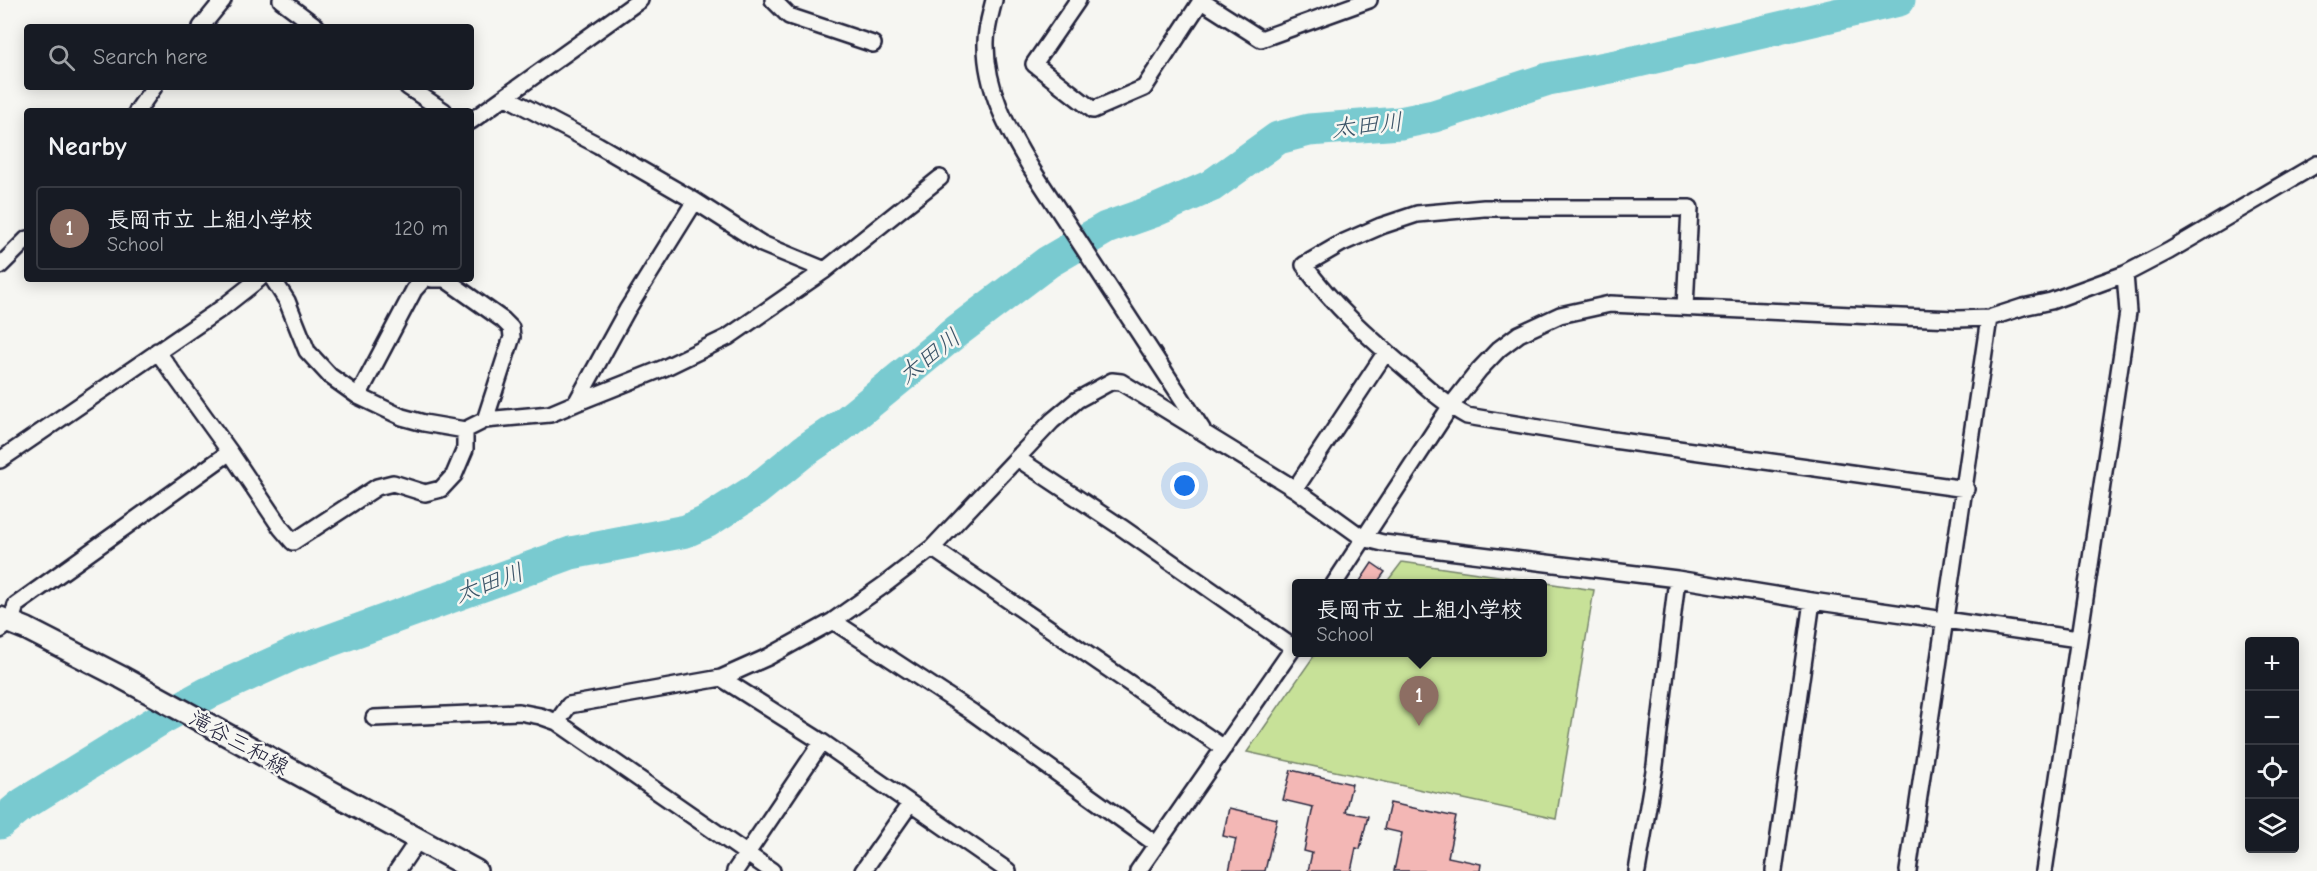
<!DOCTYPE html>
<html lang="en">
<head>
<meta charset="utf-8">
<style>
  :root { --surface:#171b24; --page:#242831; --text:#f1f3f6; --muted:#9ea1a6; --line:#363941; --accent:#1a73e8 }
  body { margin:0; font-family:"Comic Neue","Klee One",sans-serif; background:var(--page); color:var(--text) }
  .controls { position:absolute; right:18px; bottom:18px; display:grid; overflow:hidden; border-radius:6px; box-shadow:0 3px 15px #0003 }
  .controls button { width:54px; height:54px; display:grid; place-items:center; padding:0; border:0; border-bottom:2px solid var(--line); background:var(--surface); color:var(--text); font:30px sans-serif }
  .you { position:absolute; left:1185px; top:486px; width:21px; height:21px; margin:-15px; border:4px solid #fff; border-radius:50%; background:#1a73e8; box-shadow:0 0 0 9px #1a73e833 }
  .badge { display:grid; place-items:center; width:39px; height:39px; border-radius:50%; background:var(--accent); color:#fff; font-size:20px; font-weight:700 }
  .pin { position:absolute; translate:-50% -50px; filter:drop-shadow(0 2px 3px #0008) }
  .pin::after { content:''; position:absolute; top:32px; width:21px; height:18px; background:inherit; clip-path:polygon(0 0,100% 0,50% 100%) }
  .popup { position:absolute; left:1292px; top:579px; width:255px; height:78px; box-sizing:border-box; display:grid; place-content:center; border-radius:6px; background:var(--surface); filter:drop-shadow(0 2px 4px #0005); font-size:20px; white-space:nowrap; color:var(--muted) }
  .popup b { font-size:22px; color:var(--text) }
  .popup::after { content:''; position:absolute; left:50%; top:100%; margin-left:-12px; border:12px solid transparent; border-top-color:var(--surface) }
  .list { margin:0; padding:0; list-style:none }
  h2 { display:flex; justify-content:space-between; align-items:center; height:78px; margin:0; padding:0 24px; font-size:26px }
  h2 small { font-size:20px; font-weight:400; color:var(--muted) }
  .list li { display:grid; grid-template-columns:39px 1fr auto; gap:18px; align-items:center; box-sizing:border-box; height:84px; margin:0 12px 12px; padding:0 12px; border:2px solid var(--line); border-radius:6px }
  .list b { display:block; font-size:22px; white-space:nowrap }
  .list p { margin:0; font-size:20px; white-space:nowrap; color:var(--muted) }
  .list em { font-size:20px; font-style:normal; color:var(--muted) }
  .icon { flex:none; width:33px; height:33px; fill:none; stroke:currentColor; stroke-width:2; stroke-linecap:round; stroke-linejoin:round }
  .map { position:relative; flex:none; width:2317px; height:871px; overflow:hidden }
  .search { position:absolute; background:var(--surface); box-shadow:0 3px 15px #0003; left:24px; top:24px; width:450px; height:66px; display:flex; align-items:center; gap:15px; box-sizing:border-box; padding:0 21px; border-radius:6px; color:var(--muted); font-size:22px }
  .panel { position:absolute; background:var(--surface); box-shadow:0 3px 15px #0003; left:24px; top:108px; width:450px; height:174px; border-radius:6px }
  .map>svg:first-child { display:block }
  .green { fill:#c7e198; stroke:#74826a; stroke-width:1.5 }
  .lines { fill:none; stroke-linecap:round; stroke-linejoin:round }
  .river { stroke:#79cad0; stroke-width:33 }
  .building { fill:#f3b7b5; stroke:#22223b; stroke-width:1.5 }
  .minor-casing { stroke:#22223b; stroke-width:20 }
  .secondary-casing { stroke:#22223b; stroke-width:26 }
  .minor { stroke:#f6f6f2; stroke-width:15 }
  .secondary { stroke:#f6f6f2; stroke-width:21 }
  .labels { text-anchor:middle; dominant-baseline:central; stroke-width:5; stroke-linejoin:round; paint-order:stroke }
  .street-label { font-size:22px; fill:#22223b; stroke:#f6f6f2 }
  .water-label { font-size:24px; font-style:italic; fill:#3c5468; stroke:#f6f6f2 }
</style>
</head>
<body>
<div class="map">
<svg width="2317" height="871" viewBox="0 0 2317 871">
  <rect width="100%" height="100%" fill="#f6f6f2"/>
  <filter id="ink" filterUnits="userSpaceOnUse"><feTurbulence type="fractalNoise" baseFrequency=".0167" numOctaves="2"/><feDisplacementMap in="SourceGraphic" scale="12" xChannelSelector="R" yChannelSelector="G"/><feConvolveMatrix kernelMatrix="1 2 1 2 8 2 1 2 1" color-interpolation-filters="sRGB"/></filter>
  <g filter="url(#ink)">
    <path class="green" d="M1402 562 1594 590 1556 819 1247 752 1316 653 1542 652V584L1386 583Z"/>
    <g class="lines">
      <path class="river" d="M0 823 23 804 164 717 208 693 298 652 571 553 686 531 706 522 756 490 804 451 841 426 957 331 1048 262 1106 228 1154 211 1211 186 1278 138 1309 130 1400 123 1434 116 1548 79 1621 65 1899 0"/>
    </g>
    <path class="building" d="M1372 563 1385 572 1376 584H1358Z
      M1291 770 1352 784 1345 812 1368 816 1360 849 1356 848 1351 871H1308L1312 853 1304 851 1313 807 1283 800Z
      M1390 803 1456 817 1448 857 1481 864 1480 871H1394L1402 833 1384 829Z
      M1229 808 1277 819 1265 871H1229L1236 839 1223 836Z"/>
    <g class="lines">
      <defs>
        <path id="minor" d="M281 0 317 27
          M773 0 789 16 873 44
          M994 0C991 13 986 28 986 42 985 88 1008 130 1031 168L1202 429
          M1078 0 1034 64 1093 110 1144 88 1201 1
          M1200 0 1261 39 1369 0
          M201 27 223 0
          M408 87 444 111
          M137 111 154 87
          M471 121 640 0
          M0 266 27 239
          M825 270 940 178
          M273 279 287 301 307 351 330 376 358 396 414 290 424 279
          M432 279H445L503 320 511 328 512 337 485 420
          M1685 307 1690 208H1484L1417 214 1381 226 1342 243 1304 265C1333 306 1374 342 1412 374 1430 390 1446 405 1467 416L1606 439 1966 489
          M358 396 402 417 424 423 465 430 485 420 550 414 576 403 627 310 695 201 598 145 506 97
          M576 403 664 368 728 337 825 270 762 244 695 201
          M230 452 281 528 293 542 377 487 393 483 425 493 441 489 454 475 465 449V430
          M1017 458 1121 527 1294 648
          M0 460 222 308 259 279
          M1295 489 1386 352
          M932 548 1224 748
          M1334 584 1450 407 1479 370 1499 349 1519 334 1560 315 1610 304 1874 316 1957 319 1989 318 2023 307 2051 301 2125 274 2169 251 2317 164
          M833 621 972 712 1156 844
          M0 630 11 622 16 605 230 452 157 351
          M721 678 569 705 557 722 772 871
          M374 718 519 712 540 716 557 722
          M397 871 418 840
          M735 871 822 742
          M863 871 910 804
          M1008 871 822 742 721 678 768 657 833 621 884 585 932 548 1052 421 1077 400 1112 381 1121 382 1295 489 1363 538 1383 543 1677 579 1812 601 2078 639
          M1138 871 1296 644
          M1637 871 1655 765 1677 579
          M1774 871 1812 601
          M1908 871 1989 318
          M2044 871 2128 312 2125 274"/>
        <path id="secondary" d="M0 618 27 629 121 677 476 871"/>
      </defs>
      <use href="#minor" class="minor-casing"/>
      <use href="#secondary" class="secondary-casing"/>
      <use href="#minor" class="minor"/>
      <use href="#secondary" class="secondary"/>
    </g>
  </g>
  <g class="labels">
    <g class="street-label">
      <text transform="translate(239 743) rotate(29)">滝谷三和線</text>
    </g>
    <g class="water-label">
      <text transform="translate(1367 125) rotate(-6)">太田川</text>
      <text transform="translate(929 356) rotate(-38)">太田川</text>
      <text transform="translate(489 583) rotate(-20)">太田川</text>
    </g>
  </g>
</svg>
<div class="controls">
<button>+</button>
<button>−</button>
<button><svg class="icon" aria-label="locate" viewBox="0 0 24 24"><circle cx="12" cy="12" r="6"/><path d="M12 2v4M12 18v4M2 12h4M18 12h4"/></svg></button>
<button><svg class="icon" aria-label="layers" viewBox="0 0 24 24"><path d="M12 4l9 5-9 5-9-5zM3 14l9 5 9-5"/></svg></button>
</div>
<div class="you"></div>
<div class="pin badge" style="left:1419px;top:726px;background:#8d6e63">1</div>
<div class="popup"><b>長岡市立 上組小学校</b>School</div>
<div class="search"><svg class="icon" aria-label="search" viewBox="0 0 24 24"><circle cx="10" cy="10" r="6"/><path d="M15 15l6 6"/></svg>Search here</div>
<section class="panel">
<h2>Nearby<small></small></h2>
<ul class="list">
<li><span class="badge" style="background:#8d6e63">1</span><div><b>長岡市立 上組小学校</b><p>School</p></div><em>120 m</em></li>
</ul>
</section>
</div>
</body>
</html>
